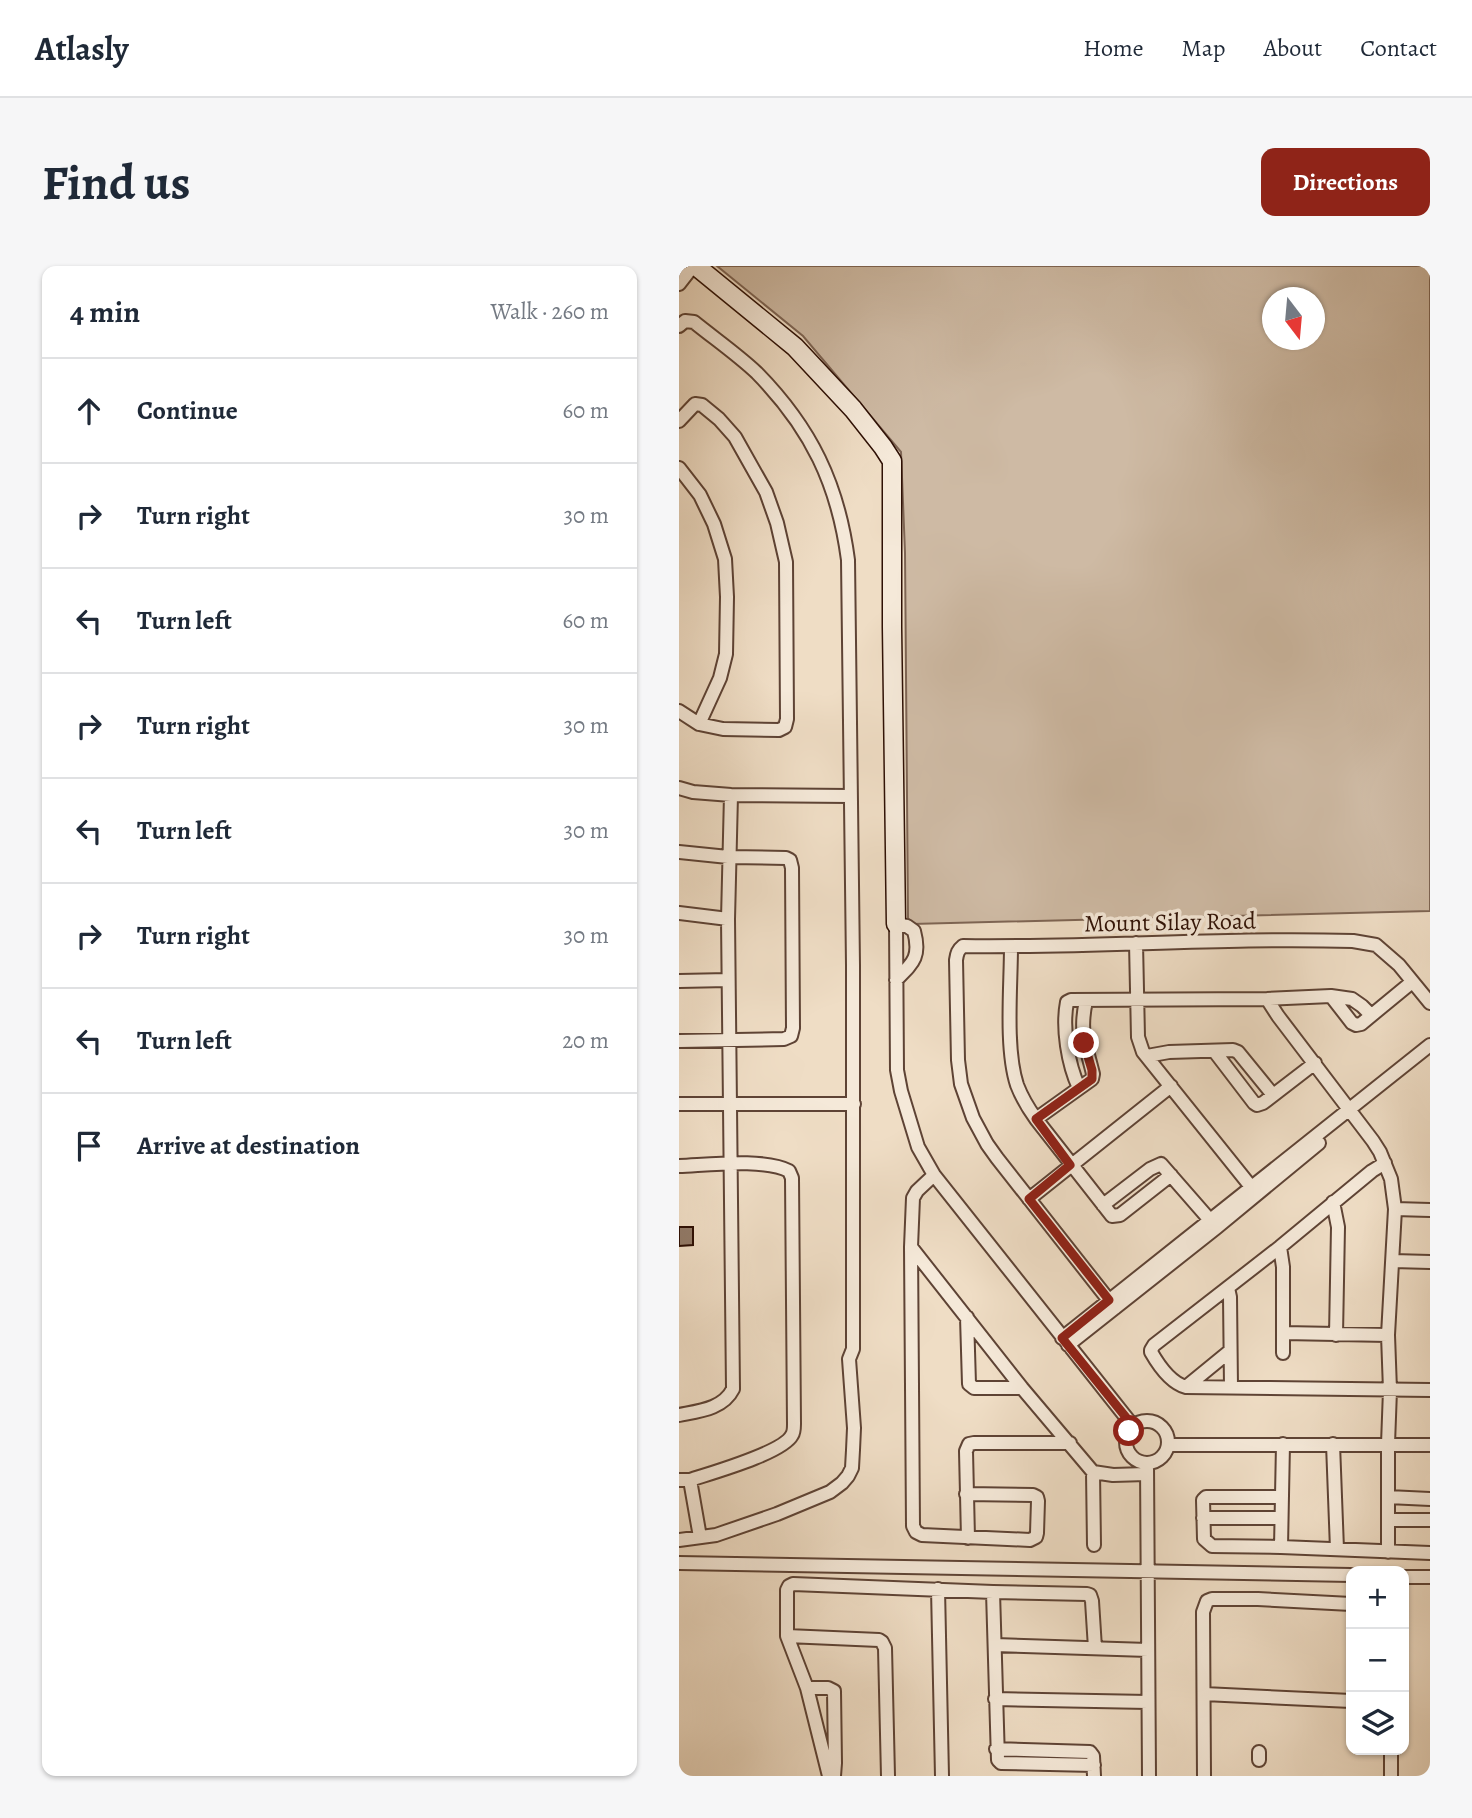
<!DOCTYPE html>
<html lang="en">
<head>
<meta charset="utf-8">
<style>
  :root { --surface:#fff; --page:#f6f6f7; --text:#1f2937; --muted:#747a83; --line:#e0e1e3; --accent:#8f2418 }
  body { margin:0; font-family:Alegreya,serif; background:var(--page); color:var(--text) }
  .controls { position:absolute; right:21px; bottom:21px; display:grid; overflow:hidden; border-radius:14px; box-shadow:0 2px 5px #0004 }
  .controls button { width:63px; height:63px; display:grid; place-items:center; padding:0; border:0; border-bottom:2px solid var(--line); background:var(--surface); color:var(--text); font:35px sans-serif }
  .compass { position:absolute; left:583px; top:21px; width:63px; height:63px; border-radius:50%; background:var(--surface); box-shadow:0 2px 5px #0004; rotate:164deg }
  .stop { position:absolute; width:21px; height:21px; margin:-16px; border:5px solid #8f2418; border-radius:50%; background:#fff }
  .stop.end { background:#8f2418; border-color:#fff; box-shadow:0 2px 7px #0008 }
  .list { margin:0; padding:0; list-style:none }
  h2 { display:flex; justify-content:space-between; align-items:center; height:91px; margin:0; padding:0 28px; font-size:30px }
  h2 small { font-size:23px; font-weight:400; color:var(--muted) }
  .list li { display:grid; grid-template-columns:46px 1fr auto; gap:21px; align-items:center; box-sizing:border-box; height:105px; padding:0 28px; border-top:2px solid var(--line) }
  .list b { display:block; font-size:26px; white-space:nowrap }
  .list em { font-size:23px; font-style:normal; color:var(--muted) }
  .icon { flex:none; width:38px; height:38px; fill:none; stroke:currentColor; stroke-width:2; stroke-linecap:round; stroke-linejoin:round }
  .map { position:relative; flex:none; width:751px; height:1510px; overflow:hidden; border-radius:14px }
  header { display:flex; align-items:center; gap:42px; box-sizing:border-box; height:98px; padding:0 35px; background:var(--surface); border-bottom:2px solid var(--line) }
  header strong { font-size:33px }
  nav { display:flex; gap:38px; margin-inline-start:auto; font-size:24px }
  .intro { display:flex; align-items:center; justify-content:space-between; box-sizing:border-box; height:168px; padding:0 42px }
  h1 { margin:0; font-size:49px }
  .button { padding:18px 32px; border-radius:14px; background:var(--accent); color:#fff; font-size:24px; font-weight:700 }
  main { display:flex; gap:42px; padding:0 42px }
  aside { flex:1; background:var(--surface); border-radius:14px; box-shadow:0 2px 5px #0004 }
  .map>svg:first-child { display:block }
  .green { fill:#cebaa4; stroke:#7e6554; stroke-width:2; fill-rule:evenodd }
  .building { fill:#927b69; stroke:#2e1005; stroke-width:2 }
  .lines { fill:none; stroke-linecap:round; stroke-linejoin:round }
  .street-casing { stroke:#5e4335; stroke-width:16 }
  .secondary-casing { stroke:#2e1005; stroke-width:21 }
  .street { stroke:#f5e9d9; stroke-width:12 }
  .secondary { stroke:#f5e9d9; stroke-width:18 }
  .route { stroke:#8f2418; stroke-width:9 }
  .labels { text-anchor:middle; dominant-baseline:central; stroke-width:7; stroke-linejoin:round; paint-order:stroke }
  .street-label { font-size:24px; fill:#2e1005; stroke:#f5e9d9 }
</style>
</head>
<body>
<header>
<strong>Atlasly</strong>
<nav><a>Home</a><a>Map</a><a>About</a><a>Contact</a></nav>
</header>
<div class="intro"><h1>Find us</h1><a class="button">Directions</a></div>
<main>
<aside>
<h2>4 min<small>Walk · 260 m</small></h2>
<ul class="list">
<li><svg class="icon" aria-label="ahead" viewBox="0 0 24 24"><path d="M12 20V5M6 11l6-6 6 6"/></svg><div><b>Continue</b></div><em>60 m</em></li>
<li><svg class="icon" aria-label="right" viewBox="0 0 24 24"><path d="M7 20v-9h11M14 6l5 5-5 5"/></svg><div><b>Turn right</b></div><em>30 m</em></li>
<li><svg class="icon" aria-label="left" viewBox="0 0 24 24"><path d="M17 20v-9H6M10 6l-5 5 5 5"/></svg><div><b>Turn left</b></div><em>60 m</em></li>
<li><svg class="icon" aria-label="right" viewBox="0 0 24 24"><path d="M7 20v-9h11M14 6l5 5-5 5"/></svg><div><b>Turn right</b></div><em>30 m</em></li>
<li><svg class="icon" aria-label="left" viewBox="0 0 24 24"><path d="M17 20v-9H6M10 6l-5 5 5 5"/></svg><div><b>Turn left</b></div><em>30 m</em></li>
<li><svg class="icon" aria-label="right" viewBox="0 0 24 24"><path d="M7 20v-9h11M14 6l5 5-5 5"/></svg><div><b>Turn right</b></div><em>30 m</em></li>
<li><svg class="icon" aria-label="left" viewBox="0 0 24 24"><path d="M17 20v-9H6M10 6l-5 5 5 5"/></svg><div><b>Turn left</b></div><em>20 m</em></li>
<li><svg class="icon" aria-label="arrive" viewBox="0 0 24 24"><path d="M6 21V4h12l-3 4 3 4H6"/></svg><div><b>Arrive at destination</b></div></li>
</ul>
</aside>
<div class="map">
<svg width="751" height="1510" viewBox="0 0 751 1510">
  <rect width="100%" height="100%" fill="#efddc5"/>
  <filter id="stains"><feTurbulence type="fractalNoise" baseFrequency=".00286" numOctaves="4"/><feColorMatrix values="0 0 0 0 .2 0 0 0 0 .09 0 0 0 0 .02 0 0 0 .5 -.17"/></filter>
  <radialGradient id="worn" r=".72"><stop offset=".6" stop-color="#630" stop-opacity="0"/><stop offset="1" stop-color="#630" stop-opacity=".3"/></radialGradient>
  <path class="green" d="M38 0H751V645L233 658 229 652 226 287 222 186 124 70ZM594 32H636V74H594Z"/>
  <path class="building" d="M0 961H14V979L0 980Z"/>
  <g class="lines">
    <defs>
      <path id="street" d="M0 18 14 0
        M0 60 6 55 15 56C36 73 59 89 78 107 132 162 159 218 169 294L174 699V1083L170 1093 175 1162 174 1184 173 1202 169 1210 163 1217 151 1226 98 1248 37 1269 0 1274
        M0 155 16 138 23 139 40 153 56 171 87 226 98 257 107 296 108 453 106 461 100 464 44 463 20 458 0 445
        M0 202 21 229 35 258 46 293 48 331 47 388 41 412 20 458
        M0 522 14 526 52 529 171 530
        M0 586 49 591 107 592 111 594 113 602 114 762 112 770 105 773 0 775
        M0 647 49 653
        M457 677 459 771 464 786 577 927
        M332 681C332 720 326 782 338 819 343 832 349 842 357 853L433 950 441 949 492 909
        M217 714C234 697 242 691 235 665L228 660 217 658 218 804 222 825 239 881 255 909 454 1160
        M0 715 49 714
        M652 730 673 757 677 759 682 758 733 716
        M588 733 599 750 694 875 701 886 712 913 716 943 709 1069 711 1124 709 1178V1286
        M536 786 575 837 578 839 584 837 636 797
        M468 790 490 786 554 784 559 786 594 829
        M400 822C389 798 383 762 388 736L392 734 588 733 652 730 673 733 683 740 692 749
        M0 838H175
        M357 853 413 813 414 808C407 779 400 766 407 735
        M706 897 693 905 601 981 475 1079 472 1084V1086C480 1100 492 1117 507 1121L751 1124
        M0 900C28 899 86 892 110 905L113 912 115 1158C115 1161 115 1166 113 1169 104 1187 32 1207 11 1214H0
        M255 909 238 925 234 932 232 981 234 1260 237 1266 243 1269 351 1274 357 1271 358 1267 359 1235 358 1231 354 1229 287 1228
        M350 933 492 820
        M654 936 659 961 657 1069
        M424 939 471 903 482 898 537 961
        M716 943 751 944
        M232 981 343 1122 414 1206 434 1209 467 1208
        M601 981 604 1001V1087
        M714 995 751 996
        M549 1022 551 1031 552 1121
        M436 1042 318 892 308 878 294 852 282 818 279 794 277 694C278 687 279 684 284 680 414 682 544 671 674 675L697 679 720 699 751 737
        M288 1051 290 1118 295 1122H343
        M605 1067 709 1069
        M383 1072 751 779
        M389 1079 537 962 640 877
        M507 1121 551 1085
        M0 1149C20 1145 44 1143 54 1123L49 653 52 529
        M447 1176a21 21 0 1 1 42 0a21 21 0 1 1-42 0Z
        M654 1178 658 1283
        M489 1179H751
        M468 1198 470 1510
        M414 1206 415 1279
        M11 1214 21 1271
        M602 1231H527L524 1234 525 1273 533 1280 602 1281 751 1287
        M709 1231 751 1233
        M524 1252H601
        M709 1254H751
        M289 1272 287 1185 290 1178 295 1177H391
        M602 1281 604 1178
        M0 1297 672 1309
        M725 1311H751
        M259 1323 263 1510
        M314 1326 319 1494 322 1497 415 1499
        M108 1370 200 1374 203 1376 206 1382 209 1510
        M316 1379 469 1384
        M128 1422H149L155 1425 156 1497 155 1510
        M525 1428 672 1435
        M316 1433 469 1436
        M317 1483 411 1486 414 1490 415 1510
        M580 1486V1494
        M150 1510 128 1422 108 1370V1324L110 1320 114 1318 314 1326 408 1328 411 1329 413 1335 416 1382
        M525 1510 524 1346 528 1335 533 1333H579L672 1338
        M712 1510V1484"/>
      <path id="secondary" d="M17 0 116 81 174 143 204 181 213 195V361L217 658"/>
    </defs>
    <use href="#street" class="street-casing"/>
    <use href="#secondary" class="secondary-casing"/>
    <use href="#street" class="street"/>
    <use href="#secondary" class="secondary"/>
  </g>
  <g class="lines">
    <path class="route" d="M405 777 413 804V813L357 853 391 899 350 933 430 1034 383 1072 454 1160 450 1165"/>
  </g>
  <g class="labels">
    <g class="street-label">
      <text transform="translate(491 656) rotate(-1)">Mount Silay Road</text>
    </g>
  </g>
  <rect width="100%" height="100%" filter="url(#stains)"/>
  <rect width="100%" height="100%" fill="url(#worn)"/>
</svg>
<div class="controls">
<button>+</button>
<button>−</button>
<button><svg class="icon" aria-label="layers" viewBox="0 0 24 24"><path d="M12 4l9 5-9 5-9-5zM3 14l9 5 9-5"/></svg></button>
</div>
<svg class="compass" viewBox="-18 -18 36 36"><path d="M0-13l5 13h-10z" fill="#e53935"/><path d="M0 13l5-13h-10z" fill="#747a83"/></svg>
<div class="stop" style="left:450px;top:1165px"></div>
<div class="stop end" style="left:405px;top:777px"></div>
</div>
</main>
</body>
</html>
